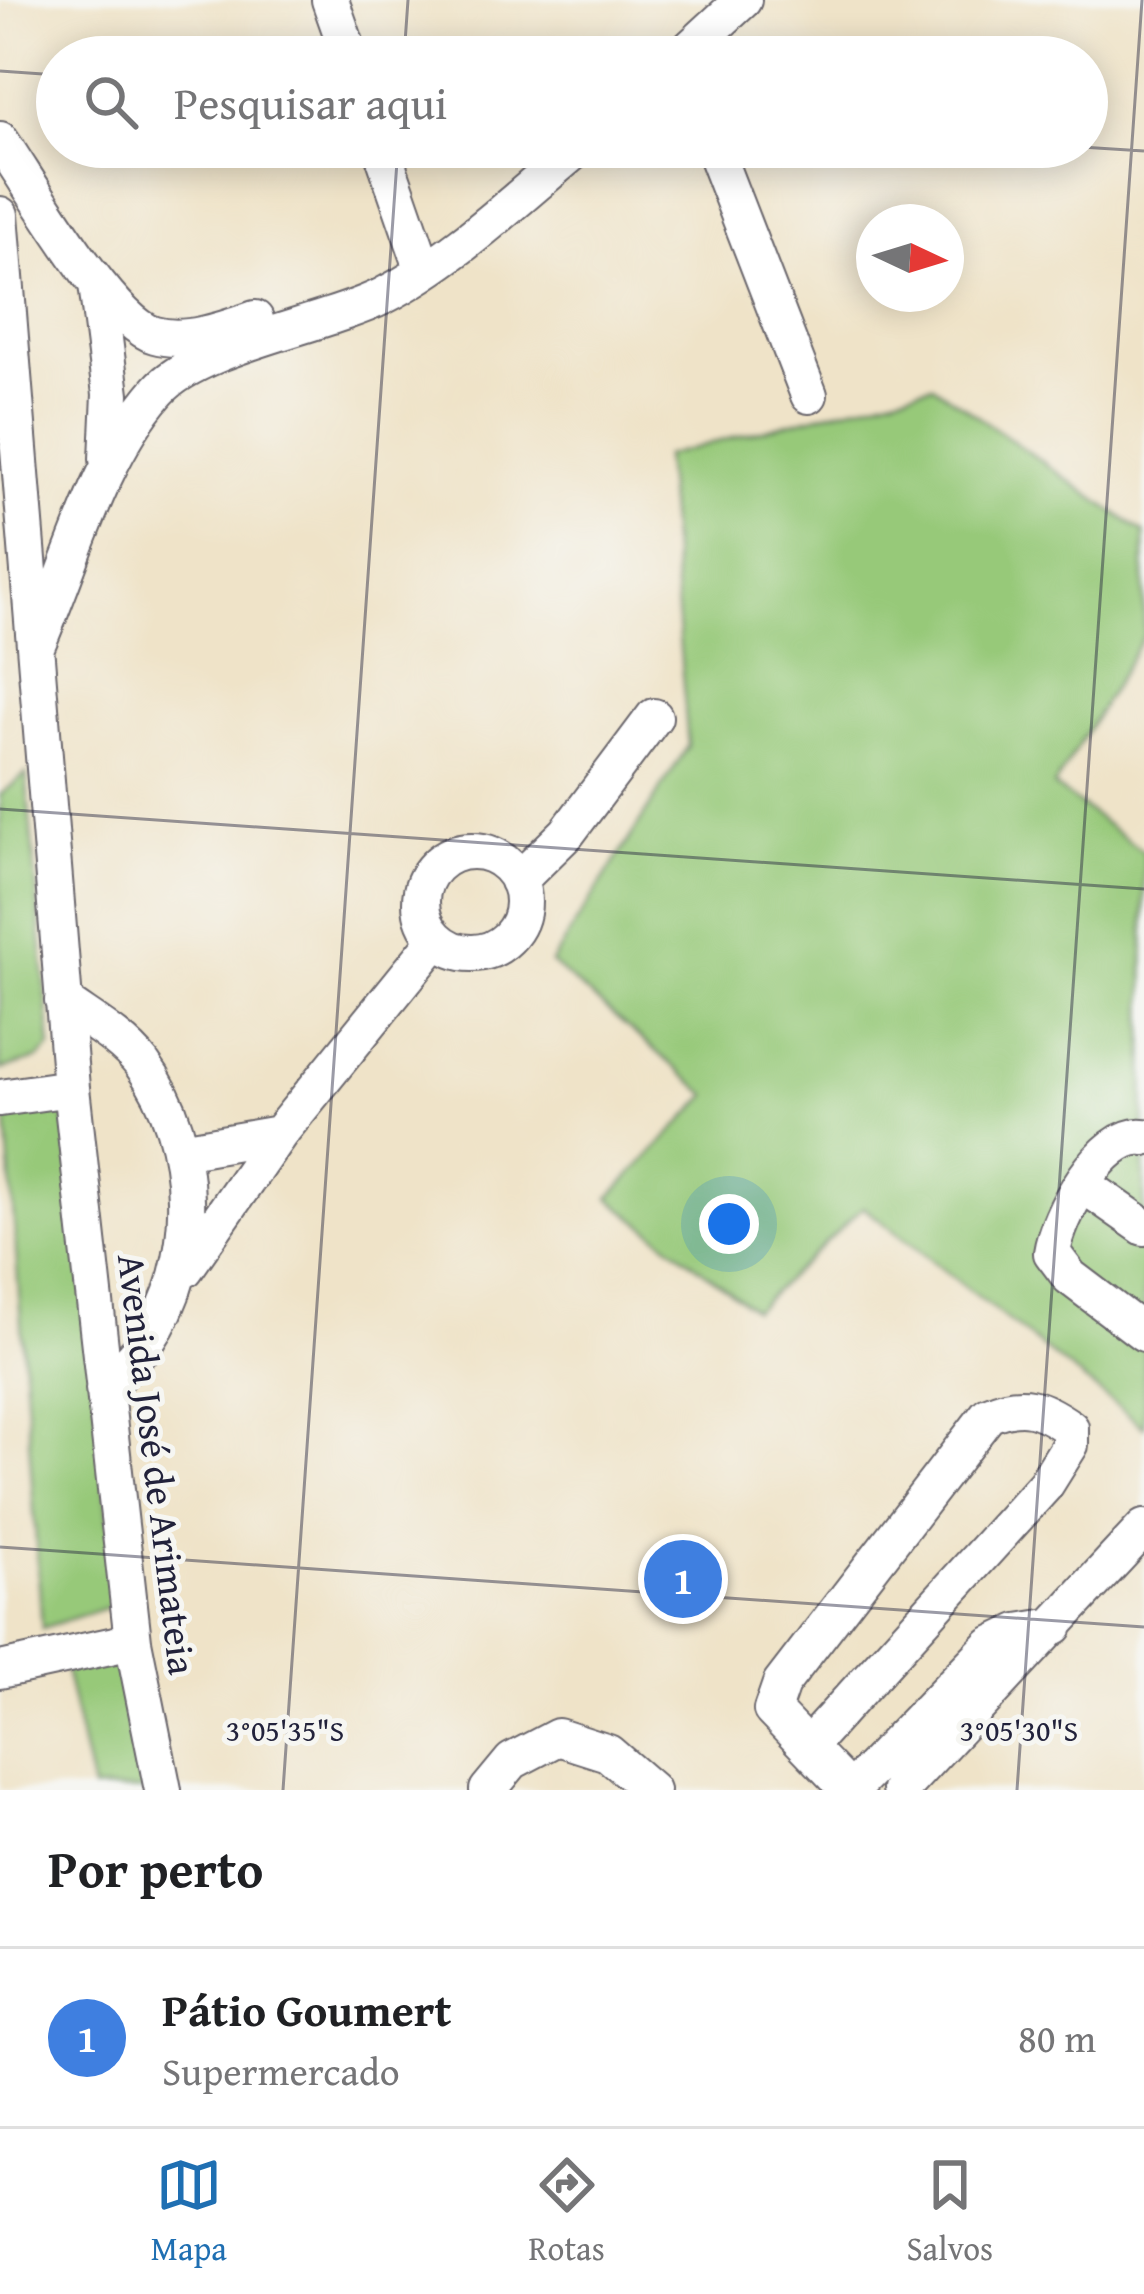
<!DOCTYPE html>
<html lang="pt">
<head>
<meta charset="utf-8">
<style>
  :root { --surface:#fff; --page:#f2f2f2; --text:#202124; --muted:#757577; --line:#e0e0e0; --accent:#1f6fb2 }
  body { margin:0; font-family:"Gentium Book Plus",serif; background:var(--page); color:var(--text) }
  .compass { position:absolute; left:856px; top:204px; width:108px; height:108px; border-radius:50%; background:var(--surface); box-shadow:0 6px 30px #0003; rotate:94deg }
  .you { position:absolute; left:729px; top:1224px; width:42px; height:42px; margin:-30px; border:9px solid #fff; border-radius:50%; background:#1a73e8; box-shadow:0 0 0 18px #1a73e833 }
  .badge { display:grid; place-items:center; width:78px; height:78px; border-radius:50%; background:var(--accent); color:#fff; font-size:39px; font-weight:700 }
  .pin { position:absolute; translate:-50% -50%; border:6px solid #fff; box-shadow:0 3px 12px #0006 }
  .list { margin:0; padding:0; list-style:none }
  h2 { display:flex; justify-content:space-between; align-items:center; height:156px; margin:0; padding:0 48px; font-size:51px }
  h2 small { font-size:39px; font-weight:400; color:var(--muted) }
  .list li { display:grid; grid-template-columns:78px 1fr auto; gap:36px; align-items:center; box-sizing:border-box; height:180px; padding:0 48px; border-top:3px solid var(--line) }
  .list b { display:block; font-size:45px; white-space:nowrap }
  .list p { margin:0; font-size:39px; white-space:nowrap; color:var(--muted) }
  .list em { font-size:39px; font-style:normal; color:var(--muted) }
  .icon { flex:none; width:66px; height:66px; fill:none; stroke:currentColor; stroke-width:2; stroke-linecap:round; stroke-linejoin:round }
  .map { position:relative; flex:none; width:1144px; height:1790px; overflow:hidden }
  .search { position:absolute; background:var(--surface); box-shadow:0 6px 30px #0003; left:36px; right:36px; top:36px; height:132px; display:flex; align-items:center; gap:30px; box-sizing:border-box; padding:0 42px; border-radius:66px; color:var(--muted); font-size:45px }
  .sheet { height:336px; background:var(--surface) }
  nav { display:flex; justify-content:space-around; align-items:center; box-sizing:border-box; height:168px; border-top:3px solid var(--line); background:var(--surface); font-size:33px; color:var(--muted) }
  nav a { display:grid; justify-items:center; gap:6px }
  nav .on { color:var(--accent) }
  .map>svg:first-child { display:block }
  .green { fill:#97c979; stroke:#5c765a; stroke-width:3 }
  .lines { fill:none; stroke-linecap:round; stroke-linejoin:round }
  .minor-casing { stroke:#6a666c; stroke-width:40 }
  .minor { stroke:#fff; stroke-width:36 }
  .ticks { fill:none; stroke:#22223b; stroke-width:3; stroke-opacity:0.45 }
  .labels { text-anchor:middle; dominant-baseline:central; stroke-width:10; stroke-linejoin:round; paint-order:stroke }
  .street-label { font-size:39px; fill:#22223b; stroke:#f6f6f2 }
  .ticks-label { font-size:30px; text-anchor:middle; fill:#22223b; stroke:#f6f6f2; stroke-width:10; stroke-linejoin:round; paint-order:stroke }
</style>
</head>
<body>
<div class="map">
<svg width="1144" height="1790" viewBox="0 0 1144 1790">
  <rect width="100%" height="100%" fill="#f6f6f2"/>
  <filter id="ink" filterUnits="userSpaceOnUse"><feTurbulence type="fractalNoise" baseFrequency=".00833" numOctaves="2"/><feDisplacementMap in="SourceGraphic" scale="24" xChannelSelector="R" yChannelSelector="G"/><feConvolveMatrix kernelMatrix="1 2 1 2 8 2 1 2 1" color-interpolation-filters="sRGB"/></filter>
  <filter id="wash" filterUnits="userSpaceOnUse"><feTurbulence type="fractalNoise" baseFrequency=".004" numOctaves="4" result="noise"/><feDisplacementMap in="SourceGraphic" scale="48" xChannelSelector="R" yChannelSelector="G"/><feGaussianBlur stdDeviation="2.7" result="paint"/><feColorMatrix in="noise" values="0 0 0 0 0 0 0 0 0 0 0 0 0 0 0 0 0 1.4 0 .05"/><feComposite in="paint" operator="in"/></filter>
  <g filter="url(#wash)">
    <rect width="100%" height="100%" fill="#efe3c8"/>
    <path class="green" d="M933 385 1144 533V635L1054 786 1144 852V1427L863 1207 754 1310 609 1198 708 1095 551 963 688 746 664 456Z
      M26 774 51 1047 38 1059 0 1070V795Z
      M64 1102 118 1604 42 1628 6 1107Z
      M122 1643 154 1790H92L63 1660Z"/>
  </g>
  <g filter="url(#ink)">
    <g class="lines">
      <defs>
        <path id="minor" d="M330 0 350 57
          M681 57 743 0
          M0 140C29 182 110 323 155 335 186 344 226 329 255 319
          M381 147 423 268
          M713 147 809 395
          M0 215 71 1088 133 1641 163 1790
          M97 284 111 394 108 459
          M37 644C73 561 98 460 158 391 198 345 326 325 383 296 455 259 517 198 579 147
          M421 902a51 51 0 1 1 102 0a51 51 0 1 1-102 0Z
          M518 881 567 833 654 717
          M63 1001C89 1020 122 1038 142 1064 199 1140 201 1263 147 1341 135 1358 118 1374 104 1389
          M0 1098 71 1088
          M1144 1137C1103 1131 1057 1217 1052 1253L1070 1277 1144 1333
          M181 1151 279 1134 437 939
          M1084 1185 1144 1227
          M185 1269 279 1134
          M0 1670 133 1641
          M808 1746 1045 1485 1070 1445V1428C1040 1407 1022 1400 988 1415L781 1684 772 1710 849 1790
          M488 1790 512 1761 558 1737 608 1753 651 1790
          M851 1790 991 1645 1018 1632 1055 1626
          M900 1790 1144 1528"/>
      </defs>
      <use href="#minor" class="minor-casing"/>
      <use href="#minor" class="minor"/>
    </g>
  </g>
  <path class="ticks" d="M404 57 408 0M0 71 57 75M1081 147 1144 151M0 809 1144 889M0 1547 1144 1627M283 1790 398 147M1017 1790 1142 0"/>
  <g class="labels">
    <g class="street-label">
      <text transform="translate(158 1464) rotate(83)">Avenida José de Arimateia</text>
    </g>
  </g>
  <g class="ticks-label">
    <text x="285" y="1741">3°05'35"S</text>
    <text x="1019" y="1741">3°05'30"S</text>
  </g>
</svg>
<svg class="compass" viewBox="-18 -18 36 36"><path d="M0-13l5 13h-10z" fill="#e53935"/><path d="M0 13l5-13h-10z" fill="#757577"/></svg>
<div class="you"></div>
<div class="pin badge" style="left:683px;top:1579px;background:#3f7fe0">1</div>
<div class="search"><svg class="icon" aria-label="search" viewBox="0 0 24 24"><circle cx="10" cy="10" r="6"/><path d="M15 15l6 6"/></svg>Pesquisar aqui</div>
</div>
<section class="sheet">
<h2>Por perto<small></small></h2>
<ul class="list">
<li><span class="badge" style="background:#3f7fe0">1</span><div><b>Pátio Goumert</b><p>Supermercado</p></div><em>80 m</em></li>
</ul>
</section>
<nav>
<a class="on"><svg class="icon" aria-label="map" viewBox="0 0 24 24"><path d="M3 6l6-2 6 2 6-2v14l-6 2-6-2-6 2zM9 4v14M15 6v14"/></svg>Mapa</a>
<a><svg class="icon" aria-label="directions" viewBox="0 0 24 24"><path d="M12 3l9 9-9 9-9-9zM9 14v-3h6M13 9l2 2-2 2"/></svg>Rotas</a>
<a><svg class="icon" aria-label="saved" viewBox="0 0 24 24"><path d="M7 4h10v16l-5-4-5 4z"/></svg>Salvos</a>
</nav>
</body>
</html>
